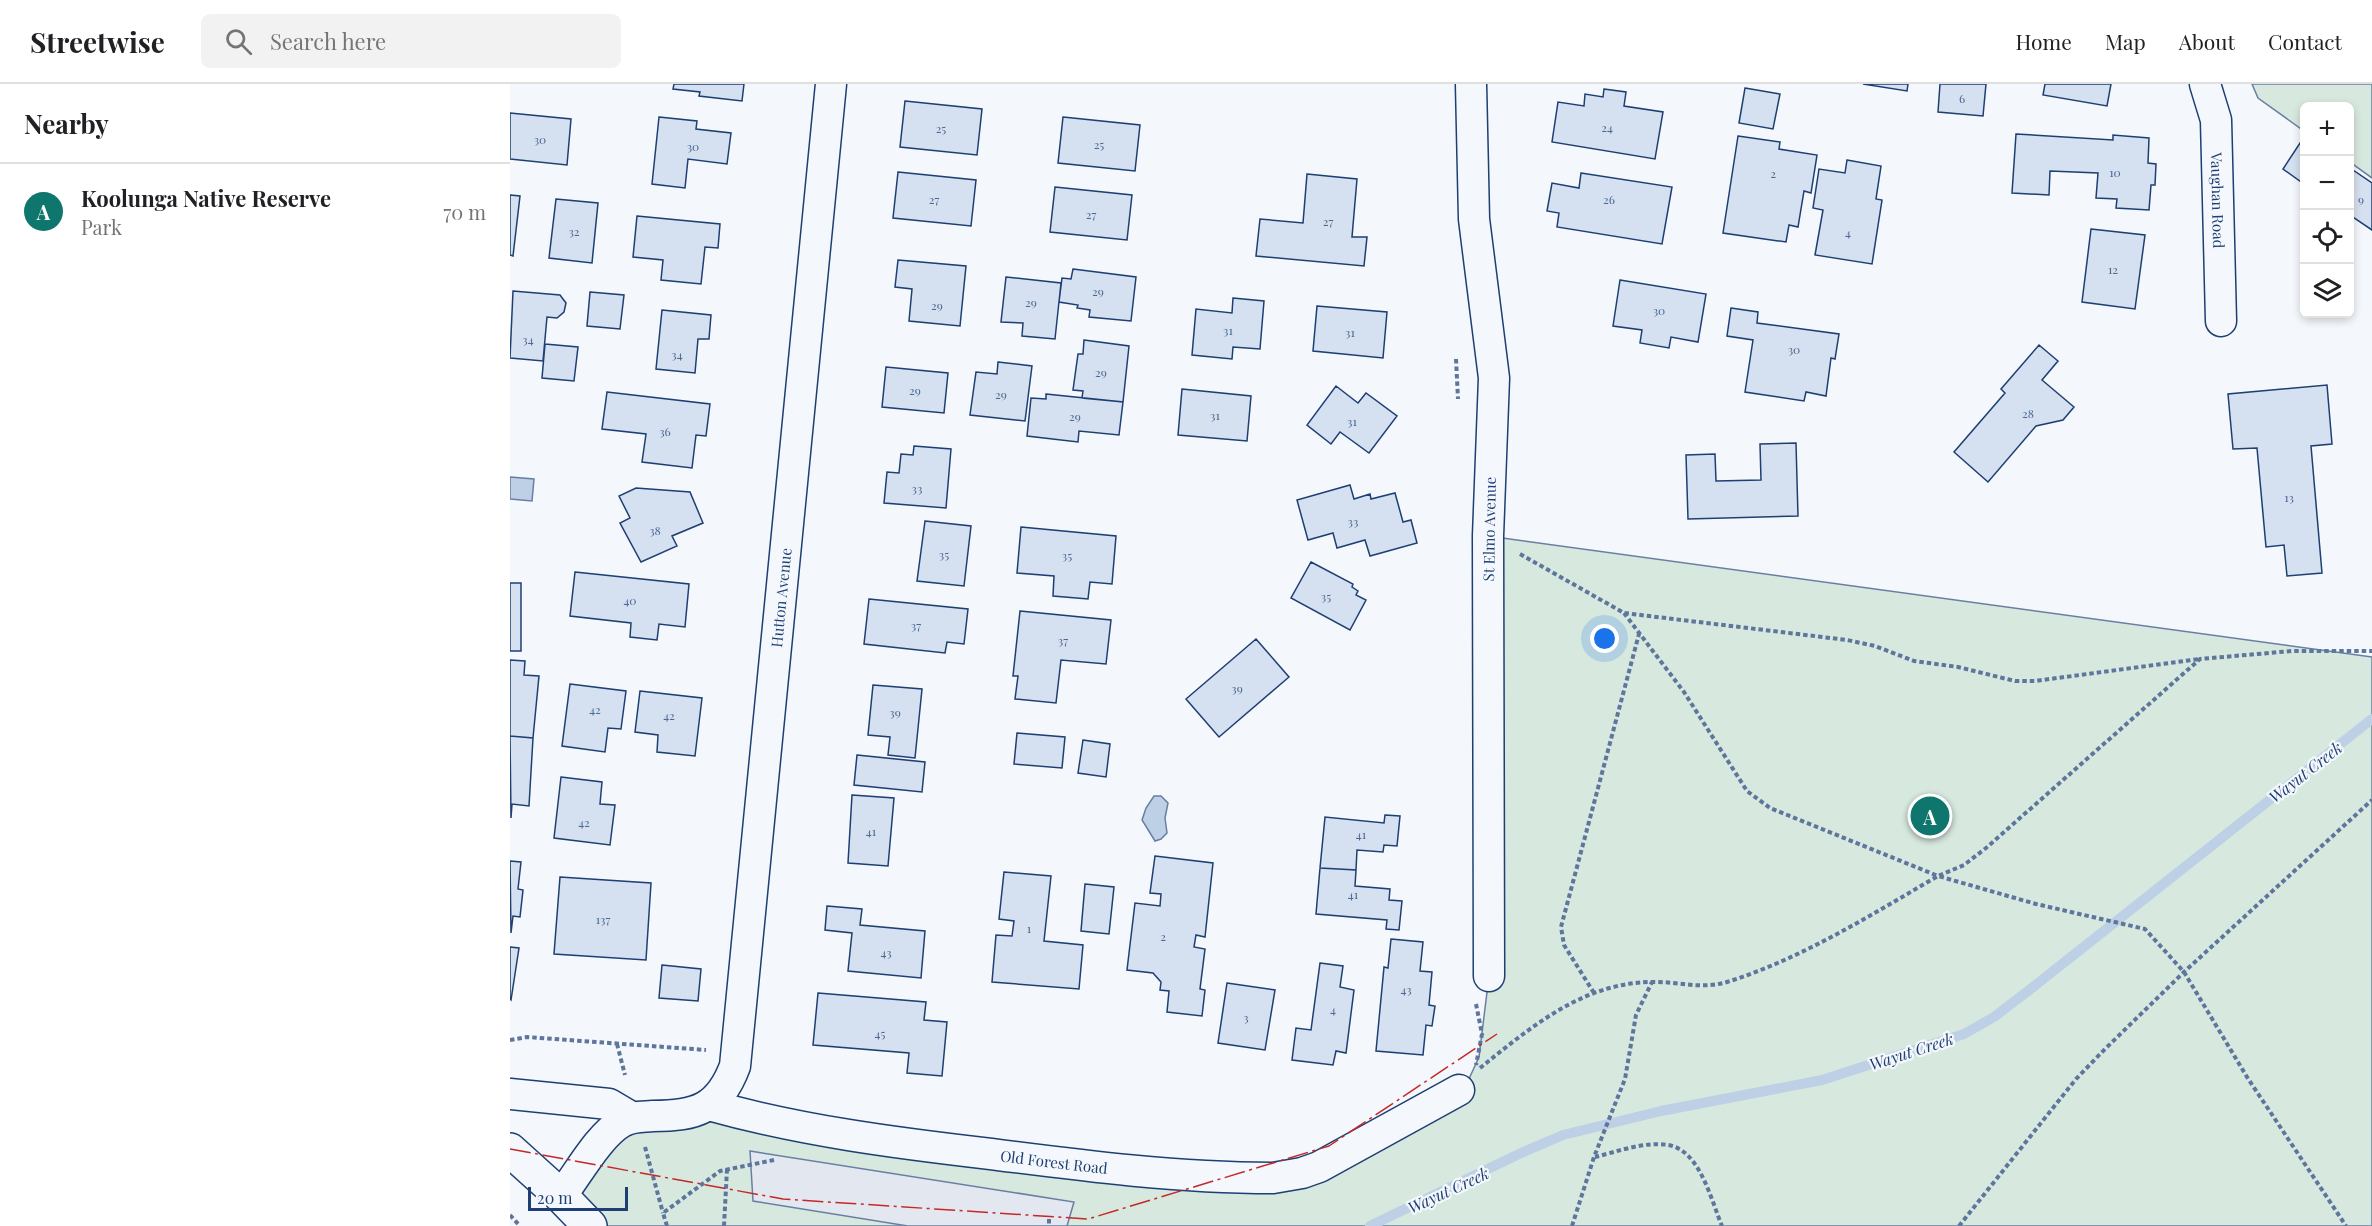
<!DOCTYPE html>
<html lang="en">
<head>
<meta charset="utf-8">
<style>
  :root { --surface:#fff; --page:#f2f2f2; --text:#202124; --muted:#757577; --line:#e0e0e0; --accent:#0f766e }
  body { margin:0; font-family:"Playfair Display",serif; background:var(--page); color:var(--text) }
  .controls { position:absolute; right:18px; top:18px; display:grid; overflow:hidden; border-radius:9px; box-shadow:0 3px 9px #0003 }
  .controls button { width:54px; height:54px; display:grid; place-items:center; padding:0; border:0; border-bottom:2px solid var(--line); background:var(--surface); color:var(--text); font:30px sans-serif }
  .scale { position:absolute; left:18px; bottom:15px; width:100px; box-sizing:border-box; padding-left:6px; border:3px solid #1d3f73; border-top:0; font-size:16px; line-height:21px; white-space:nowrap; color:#1d3f73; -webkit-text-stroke:4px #f4f7fb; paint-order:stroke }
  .you { position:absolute; left:1095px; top:555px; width:21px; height:21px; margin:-15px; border:4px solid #fff; border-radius:50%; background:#1a73e8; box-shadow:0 0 0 9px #1a73e833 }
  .badge { display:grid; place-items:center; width:39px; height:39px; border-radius:50%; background:var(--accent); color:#fff; font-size:20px; font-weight:700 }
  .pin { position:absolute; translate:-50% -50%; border:3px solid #fff; box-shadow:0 2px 6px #0006 }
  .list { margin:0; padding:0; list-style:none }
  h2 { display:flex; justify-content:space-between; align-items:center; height:78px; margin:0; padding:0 24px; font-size:26px }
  h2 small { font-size:20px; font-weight:400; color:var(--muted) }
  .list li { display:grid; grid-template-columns:39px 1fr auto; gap:18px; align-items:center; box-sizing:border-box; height:96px; padding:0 24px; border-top:2px solid var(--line) }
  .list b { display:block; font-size:22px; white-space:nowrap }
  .list p { margin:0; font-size:20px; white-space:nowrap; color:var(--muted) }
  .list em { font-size:20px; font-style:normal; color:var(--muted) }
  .icon { flex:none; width:33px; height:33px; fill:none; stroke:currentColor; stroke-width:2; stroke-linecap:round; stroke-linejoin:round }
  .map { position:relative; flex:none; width:1862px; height:1142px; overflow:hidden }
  header { display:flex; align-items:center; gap:36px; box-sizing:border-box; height:84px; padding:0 30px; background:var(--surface); border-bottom:2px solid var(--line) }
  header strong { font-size:28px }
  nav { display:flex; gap:33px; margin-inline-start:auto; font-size:21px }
  .search { width:420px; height:54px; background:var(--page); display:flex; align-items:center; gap:15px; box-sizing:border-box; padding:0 21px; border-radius:9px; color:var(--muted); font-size:22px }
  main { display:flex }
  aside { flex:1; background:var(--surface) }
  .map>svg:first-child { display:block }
  .green { fill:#d7e8df; stroke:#687fa3; stroke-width:1.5 }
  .parking { fill:#e3e8f0; stroke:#687fa3; stroke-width:1.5 }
  .water { fill:#bed0e5; stroke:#687fa3; stroke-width:1.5 }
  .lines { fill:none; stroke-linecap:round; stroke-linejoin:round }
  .stream { stroke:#bed0e5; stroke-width:10 }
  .building { fill:#d5e0f0; stroke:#1d3f73; stroke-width:1.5 }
  .street-casing { stroke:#1d3f73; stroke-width:33 }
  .secondary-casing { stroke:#1d3f73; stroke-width:36 }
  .path { stroke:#5e769c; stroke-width:4; stroke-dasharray:4.5 3; stroke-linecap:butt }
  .street { stroke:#f4f7fb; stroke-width:30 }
  .secondary { stroke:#f4f7fb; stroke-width:33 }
  .power { stroke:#c62828; stroke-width:1.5; stroke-dasharray:21 4.5 3 4.5; stroke-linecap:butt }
  .labels { text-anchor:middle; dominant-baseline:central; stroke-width:4.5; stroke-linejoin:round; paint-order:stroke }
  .number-label { font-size:12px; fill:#4b6792 }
  .street-label { font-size:15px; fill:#1d3f73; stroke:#f4f7fb }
  .water-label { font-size:16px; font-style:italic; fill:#1d3f73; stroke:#f4f7fb }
</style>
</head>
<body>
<header>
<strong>Streetwise</strong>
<div class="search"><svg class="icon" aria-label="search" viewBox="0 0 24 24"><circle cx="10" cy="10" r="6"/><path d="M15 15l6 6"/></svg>Search here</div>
<nav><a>Home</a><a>Map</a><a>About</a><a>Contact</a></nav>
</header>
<main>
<aside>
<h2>Nearby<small></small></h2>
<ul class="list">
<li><span class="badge">A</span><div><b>Koolunga Native Reserve</b><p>Park</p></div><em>70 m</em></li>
</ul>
</aside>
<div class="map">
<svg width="1862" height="1142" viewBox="0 0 1862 1142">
  <rect width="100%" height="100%" fill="#f4f7fb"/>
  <path class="green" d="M1742 0H1862V94L1840 78V22H1794V47L1748 14Z
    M978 452 1862 573V1142H80L51 1112 98 1049 172 1031 763 1094 958 997 969 973 979 892Z"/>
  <path class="parking" d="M240 1067 564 1118 557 1142H398L243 1117Z"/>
  <path class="water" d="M0 393 24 395 22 417 0 415Z
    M644 712H651L658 719 655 734 657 749 651 755 645 757 632 736 636 724Z"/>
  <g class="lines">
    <path class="stream" d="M860 1142 1011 1069 1053 1051 1151 1027 1312 996 1454 950 1484 933 1518 907 1862 635"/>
  </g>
  <path class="building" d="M164 0H234L232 17 189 12 190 8 163 5Z
    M1353 0H1398L1397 7Z
    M1430 0H1476L1473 32 1428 28Z
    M1535 0H1601L1597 22 1533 11Z
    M1235 4 1270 10 1263 45 1229 39Z
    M1094 5 1116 8 1114 22 1153 28 1145 75 1042 58 1048 18 1074 22 1075 10 1093 13Z
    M395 17 472 25 467 71 390 63Z
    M0 29 61 35 57 81 0 75Z
    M149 33 187 37 186 45 221 49 217 80 178 75 175 104 142 100Z
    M553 33 630 41 625 87 548 79Z
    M1506 50 1603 56V51L1639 54 1638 79 1646 80 1645 101H1641L1639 126 1606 124 1607 115 1586 114 1588 89 1540 87 1539 111 1502 109Z
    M1228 52 1270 58 1269 65 1307 71 1301 109 1294 107 1288 143 1279 141 1276 158 1213 149Z
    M1794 53V100L1773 85Z
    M1337 76 1371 82 1366 115 1372 116 1362 180 1305 171 1313 126 1303 124 1309 85 1335 89Z
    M1840 84 1862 99V146L1840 131Z
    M388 88 466 96 461 142 383 134Z
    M1071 89 1162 103 1152 160 1047 143 1049 129 1037 127 1042 99 1069 104Z
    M797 90 847 95 842 153H857L854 182 746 172 750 135 793 139Z
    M545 103 622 111 617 156 540 148Z
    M0 111 10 112 3 172 0 171Z
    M46 115 88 119 82 179 39 174Z
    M127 132 210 140 208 164 195 163 191 200 151 196 153 176 123 173Z
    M1581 145 1635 151 1625 225 1572 218Z
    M388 176 456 182 450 242 399 237 402 205 385 203Z
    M563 185 626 193 621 237 579 233 580 226 567 224 568 221 549 218 552 194 561 195Z
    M496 193 551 199 545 255 512 252 513 239 491 238Z
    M1110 196 1196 210 1188 258 1161 253 1159 264 1130 259 1132 246 1103 242Z
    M3 207 50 211 56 219 54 228 47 234 37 233 33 277 0 274Z
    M80 208 114 211 110 245 77 242Z
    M723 214 754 217 750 265 723 263 722 275 682 271 686 225 722 229Z
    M807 222 877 228 873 274 803 267Z
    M1221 224 1248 228 1247 239 1329 250 1325 275 1321 274 1316 312 1296 308 1294 317 1235 308 1243 256 1217 252Z
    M152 226 201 231 199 255H188L185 289 146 285Z
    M574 256 619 262 613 318 572 314 573 307 563 306 568 270H573Z
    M35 260 68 263 64 297 32 294Z
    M1529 261 1548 277 1532 296 1564 323 1553 336 1526 342 1478 398 1444 368 1495 309 1491 305Z
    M488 278 522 282 515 337 460 331 466 288 487 290Z
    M376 283 438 289 434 329 372 323Z
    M1817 301 1822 360 1801 362 1812 489 1777 492 1774 461 1756 463 1747 364 1723 365 1718 310Z
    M826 302 848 319 856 309 887 332 859 369 830 348 821 360 797 341Z
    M672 305 741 312 737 357 668 351Z
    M97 308 200 320 196 352 186 351 182 384 132 378 136 350 92 345Z
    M536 310 613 318 609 351 569 347 568 358 517 352 521 314 536 315Z
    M1286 359 1288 432 1178 435 1176 371 1205 370 1206 397 1251 396 1250 360Z
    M404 362 441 365 436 424 374 419 377 388 389 389 391 370 403 371Z
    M840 401 844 415 860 410 861 415 885 409 893 438 901 436 907 459 860 472 855 456 827 464 823 449 798 456 787 416Z
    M126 404 180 408 193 439 162 452 167 462 131 478 110 439 120 434 109 412Z
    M415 437 461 442 454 502 407 497Z
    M511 443 606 452 602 500 580 498 578 515 543 512 544 492 507 489Z
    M801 478 843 500 842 503 848 507 846 511 856 516 840 546 781 514Z
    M65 488 179 500 175 543 149 540 147 556 120 553 121 539 60 532Z
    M0 499H11V567H0Z
    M359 515 458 525 454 560 437 558 435 569 354 560Z
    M510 527 601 536 596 580 551 576 546 619 505 615 508 592H503Z
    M746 555 779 593 709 653 676 615Z
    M0 576 15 577 14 591 29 592 23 654 0 652Z
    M60 600 116 607 111 645 98 644 95 668 52 662Z
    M363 601 412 605 405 674 378 671 380 653 358 651Z
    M130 607 192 614 185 672 147 668 148 651 125 648Z
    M507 649 555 653 552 684 504 680Z
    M0 652 23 654 19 722 2 720 1 734Z
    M573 656 600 660 596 693 568 689Z
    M347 671 415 678 412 708 344 701Z
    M51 693 92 698 90 720 105 721 100 761 44 754Z
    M342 711 384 714 378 782 338 779Z
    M875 731 890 732 887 762 874 761 873 768 847 766 846 786 810 784 815 733 874 739Z
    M645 772 703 779 695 853 686 851 684 863 695 865 690 905 695 906 692 932 657 928 659 907 650 906 651 898 643 889 617 886 625 819 650 822 651 810 640 809Z
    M0 777 11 778 8 805 13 806 10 833 3 832 1 849Z
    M810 784 846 786 845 802 880 805 879 816 892 817 889 846 876 845 877 836 806 830Z
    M494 788 541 792 534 857 573 861 569 905 482 898 486 851 502 852 504 837 489 835Z
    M50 793 141 799 136 876 44 870Z
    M575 800 604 803 599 850 571 847Z
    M317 822 352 825 350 841 415 847 411 894 338 887 342 849 315 846Z
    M881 855 913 858 910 887 922 888 919 921 925 922 922 942 916 941 913 971 866 967 874 883 878 884Z
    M0 863 9 864 1 916 0 915Z
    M810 879 833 882 830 903 844 906 836 969 826 967 823 981 782 976 786 944 801 946Z
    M152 881 191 885 188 917 149 914Z
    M717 899 765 906 755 966 708 959Z
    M308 909 416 918 414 936 437 938 432 992 397 989 399 969 303 961Z"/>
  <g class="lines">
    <defs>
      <g id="street">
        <path d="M961 0 964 135 984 294 978 452 979 892"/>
        <path id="s1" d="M1695 0 1706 36 1711 237"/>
        <path d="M0 1010 99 1020 121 1033"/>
        <path id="s2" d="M199 1021C292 1047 386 1059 481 1070 574 1082 669 1094 763 1094L792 1089 809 1083 949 1006"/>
        <path id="s3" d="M51 1112C68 1090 89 1051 112 1038 122 1032 132 1033 143 1032 186 1032 209 1025 225 982L321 0"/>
      </g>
      <path id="secondary" d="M0 1066 51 1112 80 1142"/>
    </defs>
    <use href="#street" class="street-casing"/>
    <use href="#secondary" class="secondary-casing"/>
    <path class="path" d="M946 275 948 315
      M1010 470 1114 529 1337 556 1365 562 1404 577 1448 583 1505 597H1525L1689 575
      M1114 529 1174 608 1237 707 1260 724 1428 792 1454 781 1476 764 1690 575 1782 567H1862
      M1084 909 1054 861 1051 843 1129 550
      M966 920 972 950 966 981
      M0 956 17 953 196 966
      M107 960 115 991
      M970 984C1020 944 1072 899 1141 898 1167 897 1190 906 1217 898 1293 874 1359 832 1428 792L1526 820 1635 845 1674 888 1737 993 1836 1142
      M135 1063 153 1129
      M1085 1073C1106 1068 1135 1057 1158 1061 1190 1066 1201 1116 1212 1142
      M0 1131 10 1142
      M539 1135V1142
      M157 1142 153 1129 210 1087 264 1076
      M214 1142 217 1085
      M1062 1142 1084 1073 1115 995 1126 931 1142 898
      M1449 1142 1566 995 1595 965 1674 888 1862 716"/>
    <use href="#street" class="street"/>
    <use href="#secondary" class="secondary"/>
    <path class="power" d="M0 1065 273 1115 578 1135 819 1062 987 950"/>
  </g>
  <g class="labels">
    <g class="number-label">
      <text x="1452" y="14">6</text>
      <text x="1097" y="43">24</text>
      <text x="431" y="44">25</text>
      <text x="30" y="55">30</text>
      <text x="589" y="60">25</text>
      <text x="183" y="62">30</text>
      <text x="1605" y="88">10</text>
      <text x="1263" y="89">2</text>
      <text x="424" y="115">27</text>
      <text x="1099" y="115">26</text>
      <text x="1851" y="115">9</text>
      <text x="581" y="130">27</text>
      <text x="818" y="137">27</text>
      <text x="64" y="147">32</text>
      <text x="1338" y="148">4</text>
      <text x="1603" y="185">12</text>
      <text x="588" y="207">29</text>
      <text x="521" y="218">29</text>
      <text x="427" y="221">29</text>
      <text x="1149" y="226">30</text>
      <text x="718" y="246">31</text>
      <text x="840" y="248">31</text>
      <text x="18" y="255">34</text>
      <text x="1284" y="265">30</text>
      <text x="167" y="270">34</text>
      <text x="591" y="288">29</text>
      <text x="405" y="306">29</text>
      <text x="491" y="310">29</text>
      <text x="1518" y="329">28</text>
      <text x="705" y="331">31</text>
      <text x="565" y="332">29</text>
      <text x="842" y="337">31</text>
      <text x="155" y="347">36</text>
      <text x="407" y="404">33</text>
      <text x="1779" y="413">13</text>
      <text x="843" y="437">33</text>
      <text x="145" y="446">38</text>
      <text x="434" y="470">35</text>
      <text x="557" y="471">35</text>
      <text x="816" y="512">35</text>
      <text x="120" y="516">40</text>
      <text x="406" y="541">37</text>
      <text x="553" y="556">37</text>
      <text x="727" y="604">39</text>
      <text x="85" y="625">42</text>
      <text x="385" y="628">39</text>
      <text x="159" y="631">42</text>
      <text x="74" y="738">42</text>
      <text x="361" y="747">41</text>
      <text x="851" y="750">41</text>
      <text x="843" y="810">41</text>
      <text x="93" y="835">137</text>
      <text x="519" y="844">1</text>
      <text x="653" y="852">2</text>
      <text x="376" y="868">43</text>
      <text x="896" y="905">43</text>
      <text x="823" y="925">4</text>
      <text x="736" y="933">3</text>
      <text x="370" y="949">45</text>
    </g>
    <g class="street-label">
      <text stroke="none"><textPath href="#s1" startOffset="118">Vaughan Road</textPath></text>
      <text transform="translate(979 445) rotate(-89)">St Elmo Avenue</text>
      <text stroke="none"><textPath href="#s3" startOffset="704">Hutton Avenue</textPath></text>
      <text stroke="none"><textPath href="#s2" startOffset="350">Old Forest Road</textPath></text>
    </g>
    <g class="water-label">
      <text transform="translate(1795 688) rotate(-38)">Wayut Creek</text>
      <text transform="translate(1401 967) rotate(-18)">Wayut Creek</text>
      <text transform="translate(938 1106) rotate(-25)">Wayut Creek</text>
    </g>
  </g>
</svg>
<div class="controls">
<button>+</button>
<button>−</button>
<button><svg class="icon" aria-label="locate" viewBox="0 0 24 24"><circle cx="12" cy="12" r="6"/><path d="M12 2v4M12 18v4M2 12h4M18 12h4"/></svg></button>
<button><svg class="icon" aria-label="layers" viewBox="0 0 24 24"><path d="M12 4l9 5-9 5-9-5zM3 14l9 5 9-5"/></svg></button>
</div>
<div class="scale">20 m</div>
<div class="you"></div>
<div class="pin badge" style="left:1420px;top:732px">A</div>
</div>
</main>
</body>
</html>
